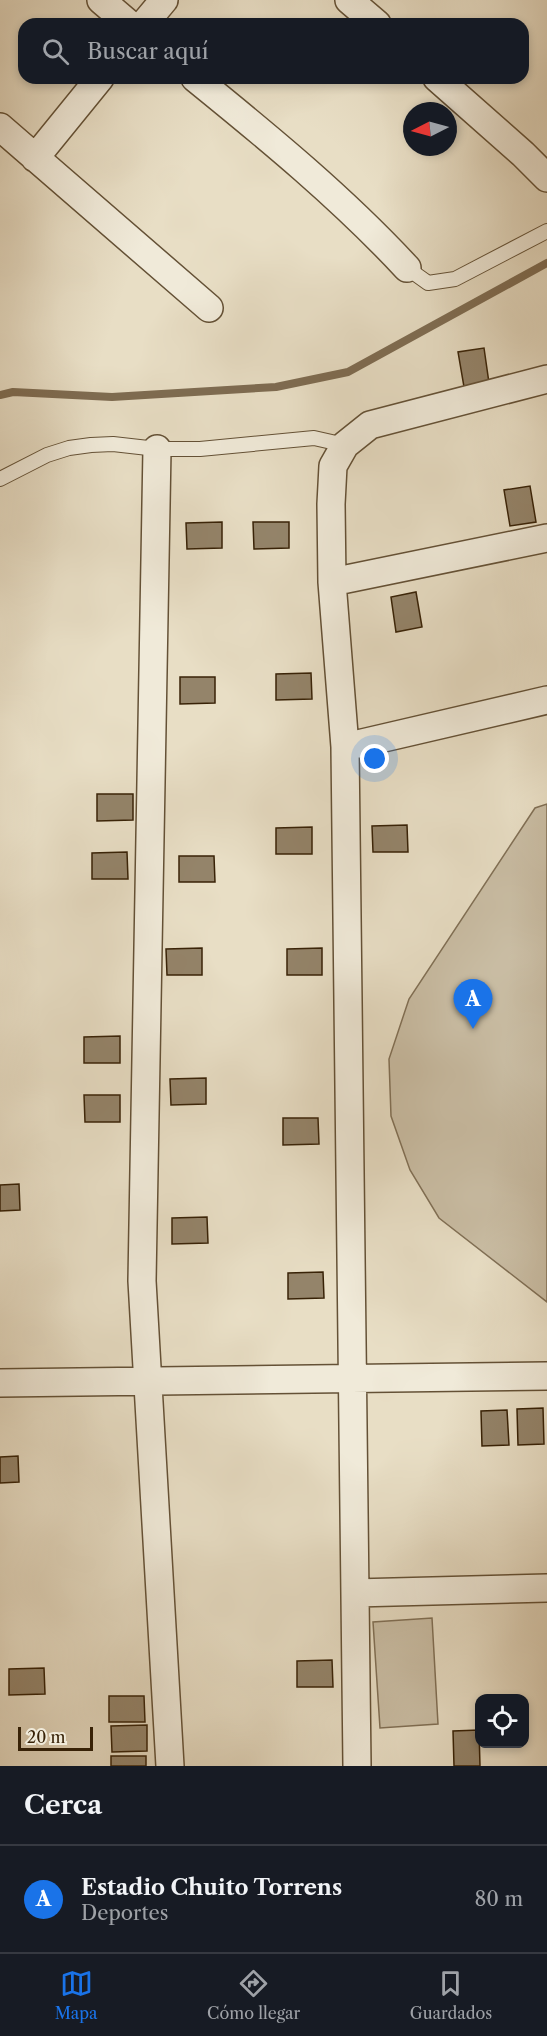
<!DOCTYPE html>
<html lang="es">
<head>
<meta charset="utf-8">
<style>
  :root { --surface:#171b24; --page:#242831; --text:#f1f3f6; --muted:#9ea1a6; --line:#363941; --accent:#1a73e8 }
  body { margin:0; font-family:"Libre Caslon Text",serif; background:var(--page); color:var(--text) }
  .controls { position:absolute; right:18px; bottom:18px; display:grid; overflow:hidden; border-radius:12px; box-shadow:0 3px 9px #0003 }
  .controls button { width:54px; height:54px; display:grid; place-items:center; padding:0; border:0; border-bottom:2px solid var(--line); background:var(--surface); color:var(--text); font:30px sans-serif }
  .compass { position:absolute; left:403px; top:102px; width:54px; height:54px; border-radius:50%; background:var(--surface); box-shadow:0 3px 9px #0003; rotate:264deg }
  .scale { position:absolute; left:18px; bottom:15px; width:75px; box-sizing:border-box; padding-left:6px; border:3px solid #382207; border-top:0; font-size:16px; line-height:21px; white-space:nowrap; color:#382207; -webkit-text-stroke:4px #f0ead9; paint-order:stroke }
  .you { position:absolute; left:375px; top:759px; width:21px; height:21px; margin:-15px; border:4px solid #fff; border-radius:50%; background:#1a73e8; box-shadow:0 0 0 9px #1a73e833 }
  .badge { display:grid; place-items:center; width:39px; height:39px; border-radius:50%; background:var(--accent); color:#fff; font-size:20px; font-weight:700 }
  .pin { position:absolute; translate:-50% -50px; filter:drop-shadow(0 2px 3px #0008) }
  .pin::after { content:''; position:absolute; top:32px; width:21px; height:18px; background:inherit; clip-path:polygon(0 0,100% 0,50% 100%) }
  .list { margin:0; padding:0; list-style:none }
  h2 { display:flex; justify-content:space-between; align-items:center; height:78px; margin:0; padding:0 24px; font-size:26px }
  h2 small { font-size:20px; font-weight:400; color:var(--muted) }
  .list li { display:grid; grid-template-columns:39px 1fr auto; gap:18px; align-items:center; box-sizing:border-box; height:108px; padding:0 24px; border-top:2px solid var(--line) }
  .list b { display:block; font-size:22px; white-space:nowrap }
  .list p { margin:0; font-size:20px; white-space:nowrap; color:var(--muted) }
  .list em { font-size:20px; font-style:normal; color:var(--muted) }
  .icon { flex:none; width:33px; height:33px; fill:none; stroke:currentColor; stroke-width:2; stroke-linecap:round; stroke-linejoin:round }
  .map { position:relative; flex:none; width:547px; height:1766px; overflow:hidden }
  .search { position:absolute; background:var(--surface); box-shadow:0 3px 9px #0003; left:18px; right:18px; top:18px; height:66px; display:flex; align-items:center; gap:15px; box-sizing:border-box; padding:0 21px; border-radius:18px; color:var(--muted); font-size:22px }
  .sheet { height:186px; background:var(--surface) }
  nav { display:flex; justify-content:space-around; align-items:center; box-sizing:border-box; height:84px; border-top:2px solid var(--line); background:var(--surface); font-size:16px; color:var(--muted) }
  nav a { display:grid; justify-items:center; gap:3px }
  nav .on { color:var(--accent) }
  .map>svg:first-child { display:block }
  .green { fill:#cabea5; stroke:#817056; stroke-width:1.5 }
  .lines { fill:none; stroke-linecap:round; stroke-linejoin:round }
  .stream { stroke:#7e6c52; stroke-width:8 }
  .building { fill:#94846a; stroke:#382207; stroke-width:1.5 }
  .lane-casing { stroke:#645136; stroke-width:16 }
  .street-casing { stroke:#645136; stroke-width:30 }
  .lane { stroke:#f0ead9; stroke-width:14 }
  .street { stroke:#f0ead9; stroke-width:27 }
</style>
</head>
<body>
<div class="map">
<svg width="547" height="1766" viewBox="0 0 547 1766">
  <rect width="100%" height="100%" fill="#e8dec5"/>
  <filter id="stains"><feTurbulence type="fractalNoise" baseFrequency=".00333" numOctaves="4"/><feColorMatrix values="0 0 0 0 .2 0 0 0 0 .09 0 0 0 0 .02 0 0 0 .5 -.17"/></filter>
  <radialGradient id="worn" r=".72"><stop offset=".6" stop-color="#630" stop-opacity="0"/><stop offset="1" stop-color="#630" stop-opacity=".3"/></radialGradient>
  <path class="green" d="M547 804V1302L439 1218 410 1170 391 1116 389 1059 409 999 535 808Z
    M432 1618 438 1724 380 1728 373 1622Z"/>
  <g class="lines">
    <path class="stream" d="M0 395 13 392 112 397 276 387 348 372 547 263"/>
  </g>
  <path class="building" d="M484 348 489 383 464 387 458 352Z
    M530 486 536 522 510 526 504 490Z
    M222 522V548L187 549 186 523Z
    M253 522H289V548L254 549Z
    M416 592 422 627 396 632 391 597Z
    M311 673 312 699 276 700V674Z
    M180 677H215V703L180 704Z
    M97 794H133V820L97 821Z
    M407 825 408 852H373L372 826Z
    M312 827V854H276V828Z
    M127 852 128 879H92V853Z
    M179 856H214L215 882H179Z
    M202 948V975H167L166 949Z
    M322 948V975H287V949Z
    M120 1036V1063H84V1037Z
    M206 1078V1104L171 1105 170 1079Z
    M84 1095H120V1122H85Z
    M283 1118H318L319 1144 283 1145Z
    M19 1184 20 1210 0 1211V1185Z
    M207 1217 208 1243 172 1244V1218Z
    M323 1272 324 1298 288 1299V1273Z
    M543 1408 544 1444 518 1445 517 1409Z
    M507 1410 509 1445 482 1446 481 1411Z
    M18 1456 19 1482 0 1483V1457Z
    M332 1660 333 1687H297V1661Z
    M44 1668 45 1694 9 1695V1669Z
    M109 1696H144L145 1722H109Z
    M147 1725V1751L112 1752 111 1726Z
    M479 1730 480 1766H454L453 1731Z
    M111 1756H146V1766H111Z"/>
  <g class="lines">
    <defs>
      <path id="lane" d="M407 268 428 283 455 279 547 231
        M0 479 47 455 69 448 91 445 113 444 157 449H200L314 438 345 445"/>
      <path id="street" d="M101 0 129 24
        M349 0 377 24
        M144 24 164 0
        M195 78C269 138 342 198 407 268
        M437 78 523 154 547 178
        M0 127 209 308
        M35 158 100 78
        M157 449 142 1281 170 1766
        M332 582 547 538
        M345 747 547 700
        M0 1383 547 1376
        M355 1593 547 1588
        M357 1766 345 747 332 582 331 504 333 466 345 445 370 425 547 379"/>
    </defs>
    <use href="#lane" class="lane-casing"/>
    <use href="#street" class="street-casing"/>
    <use href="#lane" class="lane"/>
    <use href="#street" class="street"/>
  </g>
  <rect width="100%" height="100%" filter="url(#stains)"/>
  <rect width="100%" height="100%" fill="url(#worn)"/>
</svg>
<div class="controls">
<button><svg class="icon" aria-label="locate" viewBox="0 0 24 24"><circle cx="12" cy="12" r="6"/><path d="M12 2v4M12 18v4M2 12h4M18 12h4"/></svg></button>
</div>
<svg class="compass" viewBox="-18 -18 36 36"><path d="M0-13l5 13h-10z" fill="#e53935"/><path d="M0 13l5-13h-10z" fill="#9ea1a6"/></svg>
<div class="scale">20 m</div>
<div class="you"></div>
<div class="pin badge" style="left:473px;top:1029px">A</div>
<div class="search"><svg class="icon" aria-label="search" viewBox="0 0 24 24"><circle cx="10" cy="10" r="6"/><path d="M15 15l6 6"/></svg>Buscar aquí</div>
</div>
<section class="sheet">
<h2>Cerca<small></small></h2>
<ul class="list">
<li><span class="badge">A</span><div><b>Estadio Chuito Torrens</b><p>Deportes</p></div><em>80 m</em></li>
</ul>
</section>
<nav>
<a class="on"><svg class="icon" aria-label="map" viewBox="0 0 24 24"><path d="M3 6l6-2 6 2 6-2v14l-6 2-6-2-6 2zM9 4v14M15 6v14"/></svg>Mapa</a>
<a><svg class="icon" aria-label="directions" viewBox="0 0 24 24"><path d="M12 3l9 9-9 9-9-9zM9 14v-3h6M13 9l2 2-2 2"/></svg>Cómo llegar</a>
<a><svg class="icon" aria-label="saved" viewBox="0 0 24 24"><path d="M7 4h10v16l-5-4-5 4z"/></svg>Guardados</a>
</nav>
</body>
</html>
